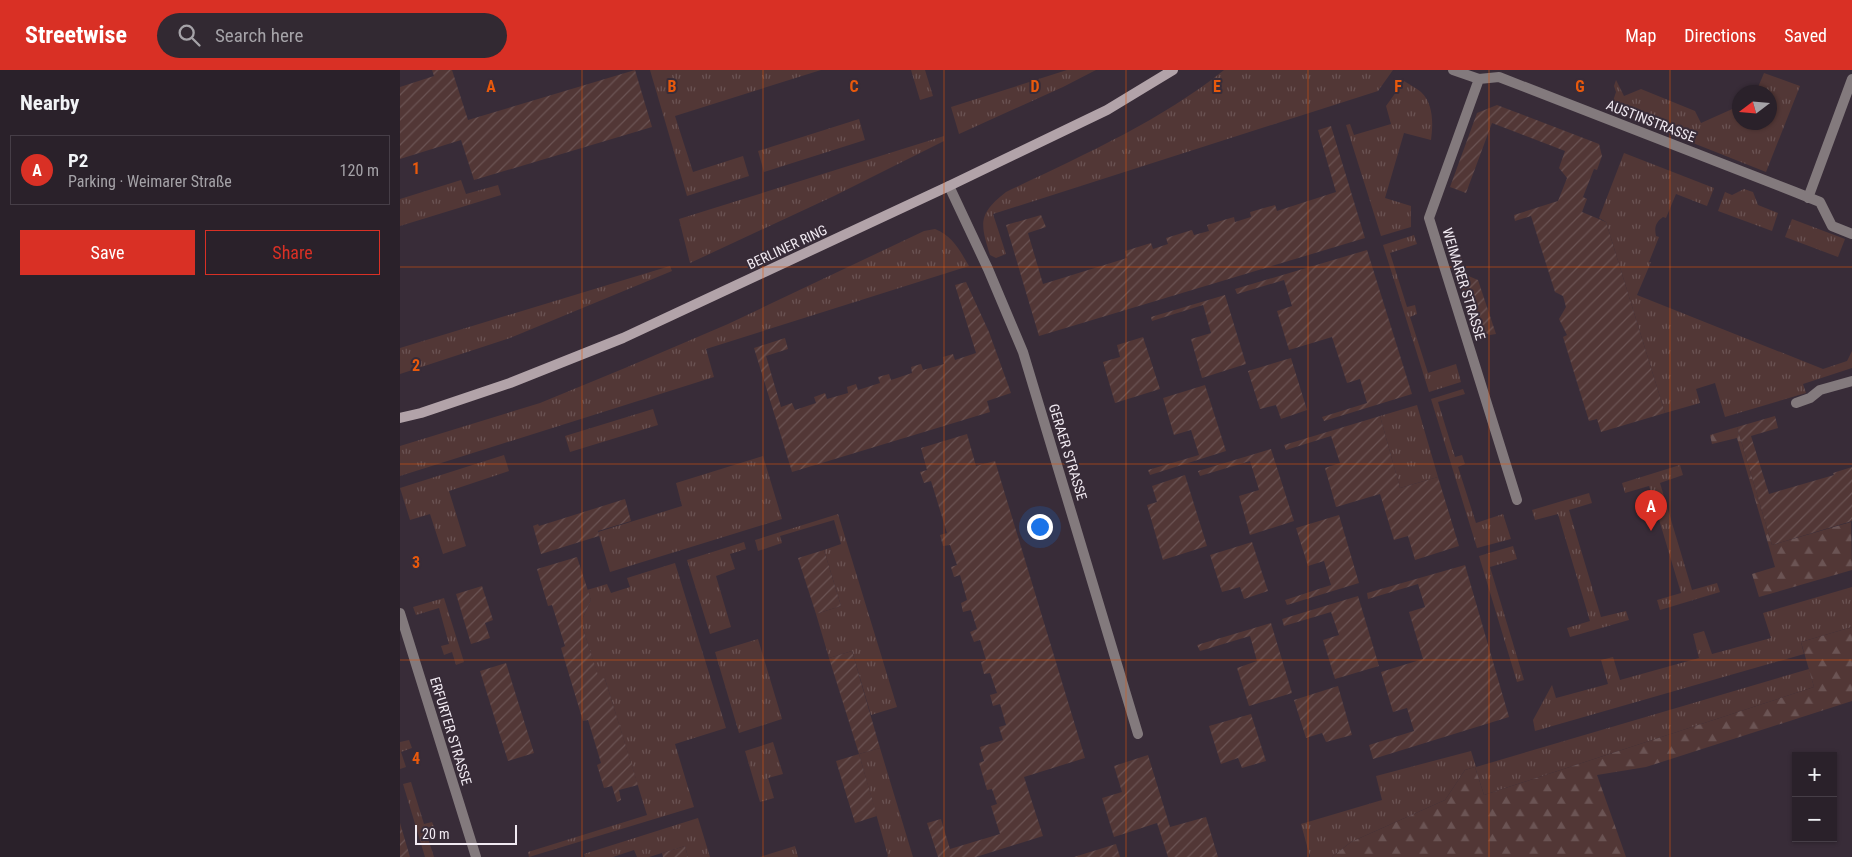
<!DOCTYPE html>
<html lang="en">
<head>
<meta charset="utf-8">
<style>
  :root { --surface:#2a212a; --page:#322932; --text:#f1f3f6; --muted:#a5a3a8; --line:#463e47; --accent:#d93025 }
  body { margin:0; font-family:"Roboto Condensed",sans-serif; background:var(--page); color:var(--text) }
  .controls { position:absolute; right:15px; bottom:15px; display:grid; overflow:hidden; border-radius:0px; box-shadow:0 1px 4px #0004 }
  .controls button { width:45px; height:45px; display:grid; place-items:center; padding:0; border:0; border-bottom:1px solid var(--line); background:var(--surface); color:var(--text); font:25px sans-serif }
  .compass { position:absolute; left:1332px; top:15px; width:45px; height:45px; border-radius:50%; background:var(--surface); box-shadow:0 1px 4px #0004; rotate:254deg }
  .scale { position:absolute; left:15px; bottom:12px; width:102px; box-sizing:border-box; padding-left:5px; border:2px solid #f1eaf2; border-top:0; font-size:14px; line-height:18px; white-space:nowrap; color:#f1eaf2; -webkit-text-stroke:4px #382c38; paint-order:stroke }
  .you { position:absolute; left:639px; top:456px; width:18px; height:18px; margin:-12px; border:4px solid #fff; border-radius:50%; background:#1a73e8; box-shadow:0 0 0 8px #1a73e833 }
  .badge { display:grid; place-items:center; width:32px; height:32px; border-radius:50%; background:var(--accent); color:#fff; font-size:16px; font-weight:700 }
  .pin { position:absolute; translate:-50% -41px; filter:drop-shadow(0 1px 2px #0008) }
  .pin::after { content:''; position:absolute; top:26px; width:18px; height:15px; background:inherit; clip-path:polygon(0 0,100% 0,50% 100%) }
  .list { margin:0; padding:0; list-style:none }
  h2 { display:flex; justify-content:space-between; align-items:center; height:65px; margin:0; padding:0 20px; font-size:21px }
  h2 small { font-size:16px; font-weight:400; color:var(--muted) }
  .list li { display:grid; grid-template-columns:32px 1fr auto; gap:15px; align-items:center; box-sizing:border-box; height:70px; margin:0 10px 10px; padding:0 10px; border:1px solid var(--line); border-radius:0px }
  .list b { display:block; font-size:19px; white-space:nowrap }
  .list p { margin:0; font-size:16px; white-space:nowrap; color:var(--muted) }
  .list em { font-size:16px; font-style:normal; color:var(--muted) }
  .actions { display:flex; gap:10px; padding:15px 20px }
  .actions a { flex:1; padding:11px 0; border:1px solid var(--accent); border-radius:0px; text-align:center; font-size:18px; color:var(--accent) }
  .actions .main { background:var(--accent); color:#fff }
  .icon { flex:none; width:28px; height:28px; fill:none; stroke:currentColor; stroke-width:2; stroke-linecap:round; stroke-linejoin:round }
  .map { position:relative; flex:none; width:1452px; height:787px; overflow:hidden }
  header { display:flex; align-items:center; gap:30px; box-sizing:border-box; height:70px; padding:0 25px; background:var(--accent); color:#fff }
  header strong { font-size:24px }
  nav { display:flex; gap:28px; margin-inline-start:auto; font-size:18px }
  .search { width:350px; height:45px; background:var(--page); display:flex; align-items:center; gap:12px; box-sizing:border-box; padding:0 18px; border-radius:28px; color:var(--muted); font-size:19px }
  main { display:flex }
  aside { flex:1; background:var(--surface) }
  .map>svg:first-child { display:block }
  .grass { fill:url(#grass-tufts) }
  .forest { fill:url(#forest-firs) }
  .garden { fill:url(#garden-furrows) }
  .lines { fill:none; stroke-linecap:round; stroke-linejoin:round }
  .street { stroke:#837a7d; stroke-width:10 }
  .secondary { stroke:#b2a3a9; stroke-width:10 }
  .grid { fill:none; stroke:#e8590c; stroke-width:1; stroke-opacity:0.55 }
  .labels { text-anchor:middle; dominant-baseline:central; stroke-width:4; stroke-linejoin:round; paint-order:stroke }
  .street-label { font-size:14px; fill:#f1eaf2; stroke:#382c38 }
  .grid-label { font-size:16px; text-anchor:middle; font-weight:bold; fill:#e8590c; stroke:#382c38; stroke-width:4; stroke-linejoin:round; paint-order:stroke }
</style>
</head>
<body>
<header>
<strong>Streetwise</strong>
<div class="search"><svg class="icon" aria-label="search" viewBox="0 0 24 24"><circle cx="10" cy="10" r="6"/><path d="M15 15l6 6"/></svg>Search here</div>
<nav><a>Map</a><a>Directions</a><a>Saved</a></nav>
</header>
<main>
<aside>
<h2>Nearby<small></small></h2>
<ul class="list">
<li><span class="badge">A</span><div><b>P2</b><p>Parking · Weimarer Straße</p></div><em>120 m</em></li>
</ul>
<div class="actions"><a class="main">Save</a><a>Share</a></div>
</aside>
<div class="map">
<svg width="1452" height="787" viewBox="0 0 1452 787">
  <defs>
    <pattern id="grass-tufts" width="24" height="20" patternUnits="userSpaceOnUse" patternTransform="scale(1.25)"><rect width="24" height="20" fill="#523736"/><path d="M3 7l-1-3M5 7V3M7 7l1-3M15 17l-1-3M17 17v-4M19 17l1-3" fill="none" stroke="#6b5454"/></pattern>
    <pattern id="forest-firs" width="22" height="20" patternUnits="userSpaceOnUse" patternTransform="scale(1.25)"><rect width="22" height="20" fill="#523736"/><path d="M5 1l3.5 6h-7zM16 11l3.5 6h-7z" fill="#6b5454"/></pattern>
    <pattern id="garden-furrows" width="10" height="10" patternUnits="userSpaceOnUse" patternTransform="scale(1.25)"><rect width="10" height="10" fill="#523736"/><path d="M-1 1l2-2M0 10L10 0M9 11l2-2" fill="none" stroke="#6b5454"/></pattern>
  </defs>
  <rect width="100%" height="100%" fill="#382c38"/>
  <path class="grass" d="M250 0H421L275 46 293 102 343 86 349 106 287 126Z
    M511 0H525L533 26 520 30Z
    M667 0H696L663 17 559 64 551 37Z
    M824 0H993L978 21 593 144 606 184 596 188 590 185C580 153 578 144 606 122 681 86 759 52 824 0Z
    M1364 3 1400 16 1366 102 1210 40 1216 22 1214 16 1216 10 1224 26 1241 19 1295 41 1301 53 1339 36 1340 52H1370V22H1356Z
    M1004 11C1009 14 1016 18 1021 22 1034 34 1033 55 1031 70L1004 63 985 128 1011 136V157L981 166 946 55 950 54 954 65 991 54 986 36Z
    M459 49 465 70 364 102 358 81Z
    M544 66V71L434 126 290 193 279 149Z
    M1224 83 1314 118 1307 136 1276 124 1266 148 1263 147C1256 152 1254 157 1256 166L1259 167 1249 192H1251L1237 225 1423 299 1447 291 1452 281V298L1403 314 1406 323 1325 347 1315 313 1296 319 1300 333 1265 343 1206 152 1199 148Z
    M61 110 66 124 98 115 101 125 0 156V129Z
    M1344 119 1353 122 1358 135 1378 143 1372 161 1318 141 1325 122 1332 125Z
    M1392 149 1445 169 1438 187 1385 167Z
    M535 159C553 166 560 181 569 196L306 279 314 307 0 406V376L140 333 225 298 328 254 524 161Z
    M1014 165 1017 174 990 183 1007 237 1015 235 1017 244 1010 247 1028 303 1056 294 1061 312 1029 322 983 175Z
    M270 196 272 201 110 268 0 304V278Z
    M1063 319 1065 324 1038 332 1055 387 1062 385 1065 394 1058 397 1076 453 1103 444 1111 469 1077 478 1031 329Z
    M1017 335 1038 407 1000 418 980 346Z
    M253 339 258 355 170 382 165 366Z
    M104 385 109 401 49 421 66 476 43 484 30 444 10 450 0 418Z
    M363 386 382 449 210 502 198 462 282 436 276 413Z
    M1280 395 1283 405 1260 413 1292 520 1317 513 1320 522 1260 540 1257 530 1281 523 1249 416 1225 423 1222 413Z
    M1189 423 1192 433 1169 440 1201 547 1226 541 1229 550 1170 567 1167 558 1190 551 1158 444 1135 450 1132 440Z
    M438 444 497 637 471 645 452 581 429 588 416 544 441 536 424 480 441 474 434 450 380 466 382 473 358 481 355 470Z
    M344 472 346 479 330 484 335 499 316 506 331 557 310 564 287 490Z
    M1113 476 1117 489 1090 497 1124 610 1117 612 1079 486Z
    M275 493 326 658 275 674 294 737 129 787 128 782 247 745 205 609 198 606 181 552 191 530 187 520 207 514 211 523 230 517 227 508Z
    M1452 517V557L1401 572 1404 584 1135 661 1133 650 1152 615 1156 628 1208 614 1201 590 1213 587 1220 610 1299 588 1293 564 1304 561 1312 584 1371 568 1363 543Z
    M44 528 64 592 56 595 52 582 44 585 41 576 49 574 39 538 16 545 13 537Z
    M358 569 382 649 339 663 315 582Z
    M1409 599 1414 617 1084 725 1075 697 1065 700 1045 730 951 772 932 787H910L901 754 982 730 976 706 1071 681 1076 697Z
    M9 670 12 678 1 682 6 697 0 699V672Z
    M373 672 383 704 368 708 374 728 360 732 345 681Z
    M480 678 513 787H487L488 786 459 684Z
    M11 712 24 754 32 752 35 759 26 762 34 787H25L3 714Z
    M298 748 310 787H288L285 776 249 787H237L234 780 213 787H185L184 784Z
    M395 776 398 787H360Z"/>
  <path class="forest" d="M1337 357 1372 475 1451 452 1452 500 1359 527 1352 504 1375 497 1337 368 1312 374 1310 365Z
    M1452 557V631L1246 697 1197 705 1226 787H932L951 772 1045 730 1065 700 1075 697 1084 725 1414 617 1401 572Z"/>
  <path class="garden" d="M32 0H52L68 50 235 0 252 57 74 110 61 70 0 89V17L34 6Z
    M1097 35 1199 74 1202 86 1197 100 1194 99 1183 127 1187 129 1182 142 1206 152 1265 343 1201 362 1197 349 1189 351 1163 267 1167 265 1159 249 1166 237 1163 226 1155 222 1131 146 1115 151 1114 145 1158 131 1167 108 1159 98 1165 81 1092 53 1066 123 1050 117 1077 43Z
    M931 56 965 168 639 266 606 155 641 145 646 157 628 163 643 214 727 188 725 181 751 173 753 179 768 174 766 168 792 160 794 165 809 161 807 155 834 147 835 152 851 147 850 142 875 135 877 141 936 122 918 60Z
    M967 180 1012 324 924 351 922 347 967 333 960 309 947 313 932 267 889 280 877 241 892 236 884 210 837 224 835 219Z
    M1060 184 1066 205 1078 210 1096 264 1090 265 1073 258 1051 186Z
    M566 212 589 262 611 323 587 331 590 342 392 402 354 278 385 268 388 279 366 286 381 337 392 333 395 340 416 333 414 327 425 323 427 329 448 323 447 317 456 314 458 320 480 313 478 307 489 304 491 310 512 303 511 297 521 294 523 300 544 294 543 287 553 284 555 290 576 283 555 215Z
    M825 225 846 294 802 308 791 269 811 263 803 235 752 251 751 247Z
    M743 267 760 319 715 333 703 292 720 287 717 275Z
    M891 288 907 340 881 349 876 335 860 339 848 301Z
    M805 315 826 381 750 405 748 400 799 385 791 360 774 365 763 328Z
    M980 346 1000 418 1038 407 1059 476 1015 490 1008 466 994 470 980 424 936 437 925 398 940 393 931 366 886 380 884 375Z
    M1375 346 1378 358 1351 366 1369 424 1434 405 1433 403 1452 397V451L1372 475 1337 357Z
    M567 364 576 396 595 391 685 688 624 707 643 766 576 787H538L527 753 541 749 550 779 600 764 591 736 597 734 592 719 587 720 579 693 584 691 580 677 603 670 599 657 606 655 600 634 593 636 590 625 597 623 590 603 584 604 581 592 586 590 580 570 574 572 570 562 577 559 571 540 563 542 561 533 567 530 560 505 554 507 551 497 557 495 550 475 543 476 540 465 547 463 531 411 524 413 520 402 527 400 521 378Z
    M871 379 894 451 850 465 839 426 859 420 850 391 800 406 798 401Z
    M785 405 807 476 763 490 747 435 757 432 752 416Z
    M225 429 231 451 198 461 199 466 141 484 133 456 138 454 139 456Z
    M939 445 959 513 887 535 885 530 931 515 924 491 908 496 896 458Z
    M852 472 868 521 844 529 840 517 822 522 810 485Z
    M424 480 441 536 416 544 398 488Z
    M177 487 191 530 181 552 198 605 205 609 238 715 219 720 221 730 217 732 212 716 204 718 197 695 201 693 188 650 183 651 161 578 165 576 152 535 148 536 137 499Z
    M1065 495 1109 647 973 689 969 675 1014 661 1007 638 993 642 981 602 1023 589 1009 542 1025 537 1018 514 968 529 967 523Z
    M82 516 93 550 85 553 90 568 71 574 56 524Z
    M958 526 979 596 935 609 923 570 939 565 931 542 884 556 882 549Z
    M871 553 892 623 849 636 837 598 857 591 850 566 800 581 797 575Z
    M452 581 480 678 459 684 477 746 455 753 436 691 459 684 429 588Z
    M106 593 134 683 108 691 80 601Z
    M938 616 952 665 926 672 922 663 906 668 894 630Z
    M851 644 866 691 842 698 838 688 821 694 809 656Z
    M748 685 770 757 806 747 818 787H768L757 753 714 767 702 728 722 722 714 696Z
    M0 753 10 787H0Z
    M716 774 720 787H674Z
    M285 776 288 787H263L262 783Z"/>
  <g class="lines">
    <path class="street" d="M1053 0 1079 9 1099 7 1395 122 1420 132 1432 156 1452 164
      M1079 9 1029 148 1117 430
      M549 116 588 199 623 282 738 664
      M1408 128 1452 9
      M1396 333 1410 328 1420 320 1452 311
      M0 543 76 787"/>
    <path class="secondary" d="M0 348 21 343 110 313 223 268 549 116 707 40 773 0"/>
  </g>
  <path class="grid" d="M182 0V787M363 0V787M544 0V787M726 0V787M908 0V787M1089 0V787M1270 0V787M0 197H1452M0 394H1452M0 590H1452"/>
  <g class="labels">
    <g class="street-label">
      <text transform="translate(1251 51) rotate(21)">AUSTINSTRASSE</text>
      <text transform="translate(387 177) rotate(-25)">BERLINER RING</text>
      <text transform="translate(1064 214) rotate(73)">WEIMARER STRASSE</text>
      <text transform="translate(668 382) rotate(73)">GERAER STRASSE</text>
      <text transform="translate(51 661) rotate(73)">ERFURTER STRASSE</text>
    </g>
  </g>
  <g class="grid-label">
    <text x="91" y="22">A</text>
    <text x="272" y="22">B</text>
    <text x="454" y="22">C</text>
    <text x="635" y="22">D</text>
    <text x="817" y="22">E</text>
    <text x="998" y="22">F</text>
    <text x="1180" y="22">G</text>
    <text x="16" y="104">1</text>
    <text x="16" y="301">2</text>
    <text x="16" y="498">3</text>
    <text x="16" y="694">4</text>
  </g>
</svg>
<div class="controls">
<button>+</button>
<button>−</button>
</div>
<svg class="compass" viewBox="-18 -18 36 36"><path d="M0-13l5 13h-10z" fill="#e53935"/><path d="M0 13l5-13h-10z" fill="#a5a3a8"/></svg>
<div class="scale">20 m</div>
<div class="you"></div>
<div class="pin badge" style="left:1251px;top:461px">A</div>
</div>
</main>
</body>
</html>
